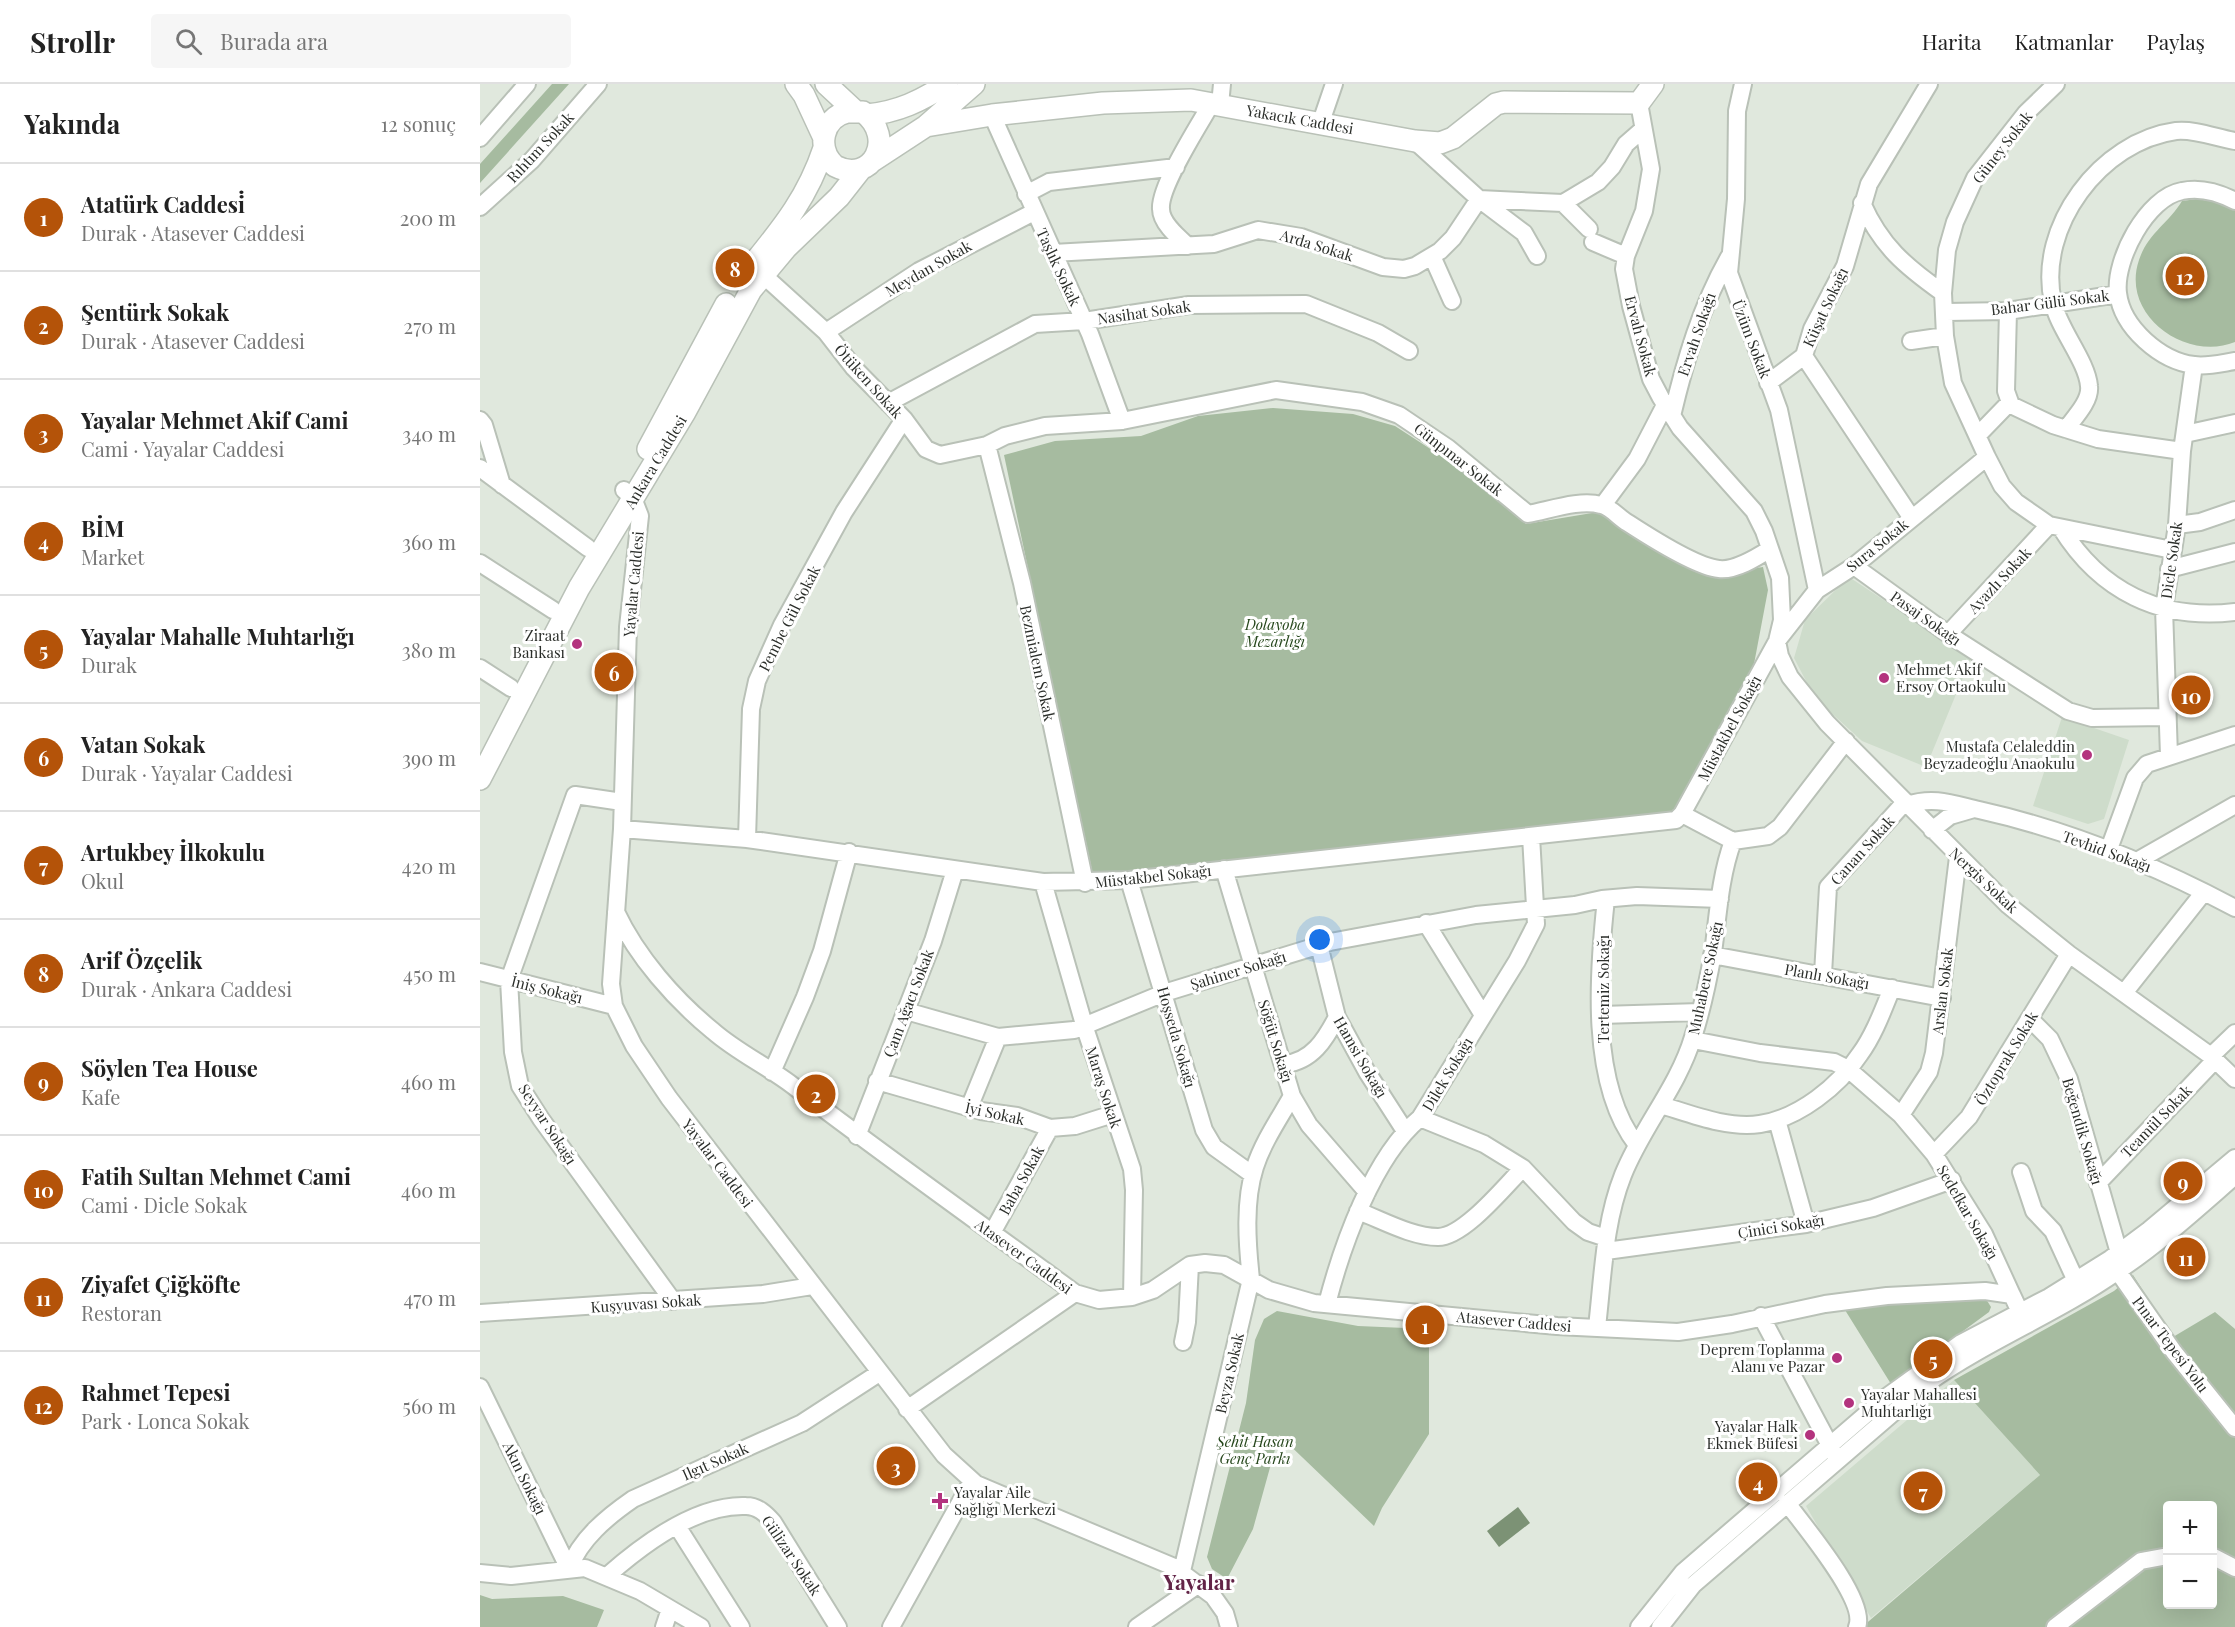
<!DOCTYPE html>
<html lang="tr">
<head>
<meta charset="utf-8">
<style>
  :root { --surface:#fff; --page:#f6f6f6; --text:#222; --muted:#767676; --line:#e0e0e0; --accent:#b45309 }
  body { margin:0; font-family:"Playfair Display",serif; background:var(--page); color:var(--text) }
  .controls { position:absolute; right:18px; bottom:18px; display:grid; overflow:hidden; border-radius:6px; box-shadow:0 6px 24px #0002 }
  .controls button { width:54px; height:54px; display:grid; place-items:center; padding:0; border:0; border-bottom:2px solid var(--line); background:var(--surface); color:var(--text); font:30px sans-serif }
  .you { position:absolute; left:840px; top:856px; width:21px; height:21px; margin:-15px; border:4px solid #fff; border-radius:50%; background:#1a73e8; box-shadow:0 0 0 9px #1a73e833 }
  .badge { display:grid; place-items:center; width:39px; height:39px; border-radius:50%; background:var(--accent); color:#fff; font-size:20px; font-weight:700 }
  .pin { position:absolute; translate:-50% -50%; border:3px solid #fff; box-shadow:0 2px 6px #0006 }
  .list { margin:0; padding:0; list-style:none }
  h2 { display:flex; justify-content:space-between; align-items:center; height:78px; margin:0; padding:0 24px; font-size:26px }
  h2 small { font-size:20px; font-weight:400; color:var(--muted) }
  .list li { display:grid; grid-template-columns:39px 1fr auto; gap:18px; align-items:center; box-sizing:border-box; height:108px; padding:0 24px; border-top:2px solid var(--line) }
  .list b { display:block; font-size:22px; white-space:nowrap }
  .list p { margin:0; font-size:20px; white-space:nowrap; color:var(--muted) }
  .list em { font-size:20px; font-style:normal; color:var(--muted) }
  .icon { flex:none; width:33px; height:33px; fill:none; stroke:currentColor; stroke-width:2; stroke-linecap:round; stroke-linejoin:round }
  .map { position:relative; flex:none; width:1755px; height:1543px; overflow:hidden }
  header { display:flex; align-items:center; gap:36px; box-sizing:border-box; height:84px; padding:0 30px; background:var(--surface); border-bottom:2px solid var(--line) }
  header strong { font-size:28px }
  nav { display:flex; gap:33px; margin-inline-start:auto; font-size:21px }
  .search { width:420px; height:54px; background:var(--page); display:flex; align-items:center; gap:15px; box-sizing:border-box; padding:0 21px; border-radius:6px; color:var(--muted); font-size:22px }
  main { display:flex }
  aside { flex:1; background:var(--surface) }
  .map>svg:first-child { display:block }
  .built { fill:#cedccb }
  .green { fill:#a6bba0; fill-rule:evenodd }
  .water { fill:#7c9275 }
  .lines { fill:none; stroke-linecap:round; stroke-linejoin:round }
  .minor-casing { stroke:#b9c1b7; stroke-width:20 }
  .major-casing { stroke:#b9c1b7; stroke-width:24 }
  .minor { stroke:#fff; stroke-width:16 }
  .major { stroke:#fff; stroke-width:21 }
  .poi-dot { fill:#b3337e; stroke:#fff; stroke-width:2 }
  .labels { text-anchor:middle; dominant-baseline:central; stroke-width:6; stroke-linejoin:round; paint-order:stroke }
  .street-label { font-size:15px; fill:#2b2e2a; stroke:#fff }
  .park-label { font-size:15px; font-style:italic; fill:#26471c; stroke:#fff }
  .poi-label { font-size:15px; fill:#2b2e2a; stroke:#fff; text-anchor:end }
  .district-label { font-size:21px; font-weight:bold; fill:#622447; stroke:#fff }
</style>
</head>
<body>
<header>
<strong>Strollr</strong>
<div class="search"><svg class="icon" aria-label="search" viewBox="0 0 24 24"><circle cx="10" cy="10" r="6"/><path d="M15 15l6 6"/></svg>Burada ara</div>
<nav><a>Harita</a><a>Katmanlar</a><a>Paylaş</a></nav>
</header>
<main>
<aside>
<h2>Yakında<small>12 sonuç</small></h2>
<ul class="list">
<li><span class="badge">1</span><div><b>Atatürk Caddesi̇</b><p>Durak · Atasever Caddesi</p></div><em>200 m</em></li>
<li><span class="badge">2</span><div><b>Şentürk Sokak</b><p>Durak · Atasever Caddesi</p></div><em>270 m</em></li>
<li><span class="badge">3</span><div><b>Yayalar Mehmet Akif Cami</b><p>Cami · Yayalar Caddesi</p></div><em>340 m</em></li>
<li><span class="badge">4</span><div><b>BİM</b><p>Market</p></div><em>360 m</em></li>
<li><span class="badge">5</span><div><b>Yayalar Mahalle Muhtarlığı</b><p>Durak</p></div><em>380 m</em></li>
<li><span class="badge">6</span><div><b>Vatan Sokak</b><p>Durak · Yayalar Caddesi</p></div><em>390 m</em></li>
<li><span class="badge">7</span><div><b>Artukbey İlkokulu</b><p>Okul</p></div><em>420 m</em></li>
<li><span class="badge">8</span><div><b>Arif Özçelik</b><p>Durak · Ankara Caddesi</p></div><em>450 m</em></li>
<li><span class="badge">9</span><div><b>Söylen Tea House</b><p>Kafe</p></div><em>460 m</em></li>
<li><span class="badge">10</span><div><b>Fatih Sultan Mehmet Cami</b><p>Cami · Dicle Sokak</p></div><em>460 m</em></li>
<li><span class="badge">11</span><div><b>Ziyafet Çiğköfte</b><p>Restoran</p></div><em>470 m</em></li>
<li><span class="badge">12</span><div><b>Rahmet Tepesi</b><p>Park · Lonca Sokak</p></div><em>560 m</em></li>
</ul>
</aside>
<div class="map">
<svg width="1755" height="1543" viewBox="0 0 1755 1543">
  <rect width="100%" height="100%" fill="#e0e8dd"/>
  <path class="built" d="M1369 493 1491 574 1446 683 1382 657 1335 614 1314 574 1325 536Z
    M1582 633 1649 656 1624 735 1608 740 1553 722Z
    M1474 1296 1560 1391 1391 1534 1326 1422Z"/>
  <path class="green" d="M72 0H89L0 99V80Z
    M1717 115 1741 119 1755 125V258C1706 278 1640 231 1659 176 1668 149 1689 139 1702 117Z
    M793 324 873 330 915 342 972 379 1046 440 1118 428 1229 491 1283 483 1288 506 1274 580 1195 731 694 786 613 791 524 371 575 357 661 352 718 332Z
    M1653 1191 1693 1253 1735 1228 1755 1245V1543H1382L1560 1391 1474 1296 1634 1207ZM1688 1422H1732V1520H1688Z
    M1475 1215H1506L1511 1223 1509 1228 1411 1300 1365 1226 1392 1219Z
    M797 1227 878 1242 949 1245V1350L902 1424 894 1442 799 1351 773 1445 747 1495 732 1485 727 1473 766 1319 775 1256 784 1235Z
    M0 1511 12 1515 83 1512 124 1526 117 1543H0Z"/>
  <path class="water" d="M1038 1423 1050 1439 1019 1463 1007 1447Z"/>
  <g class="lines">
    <defs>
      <path id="minor" d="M1263 0 1257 27 1256 115 1249 189 1299 326 1337 506
        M1576 0 1546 29 1495 94 1475 138 1467 166 1463 209 1465 252 1473 299 1507 373 1522 402 1536 418 1569 441 1692 466
        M1159 19 1171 85 1164 127 1146 172 1144 185 1151 222 1171 295 1181 314 1200 344 1274 427 1284 447 1300 494 1302 536 1297 557 1300 572 1310 593 1347 639 1528 821 1589 870 1731 972 1755 995
        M740 21 742 0
        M512 31 610 250 642 337
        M841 38 854 0
        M0 54 47 0
        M935 57 999 115 1083 119 1118 98 1132 83 1146 60 1162 46
        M546 110 569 98 696 83
        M1755 117C1738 108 1721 103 1702 107 1667 113 1634 176 1638 209 1642 244 1681 277 1714 281 1727 283 1742 279 1755 277
        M1083 119 1109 145
        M1382 119C1401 162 1425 182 1463 209
        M0 123 52 76 118 0
        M1113 158 1146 172
        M708 162C698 153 681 139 681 125 679 103 719 41 731 20
        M573 169 734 160 778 146 821 153 903 183 924 185 935 182 960 167 973 154 999 115 1044 149 1057 172
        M952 172 972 217
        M282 190 346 248 374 284 424 335 446 365 460 371 507 361 525 352 565 342 642 337 796 306 882 318 919 331 968 364 1048 430C1070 426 1100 415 1121 421 1131 423 1139 434 1148 439 1168 452 1217 483 1239 485 1255 487 1276 474 1290 465
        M1528 227 1526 307 1531 321 1573 341 1618 355 1702 367
        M1466 228 1528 227 1638 210
        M346 248 439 187 554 128
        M1431 257 1465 252
        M1288 299 1324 272
        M408 319 555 240 604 237 709 221 826 220 898 249 929 267
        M1192 332C1205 277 1221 222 1249 173
        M0 336 4 341 22 401
        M1586 345C1594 334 1611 317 1609 302 1607 277 1578 244 1573 218 1556 143 1621 57 1696 47 1715 45 1737 54 1755 57
        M1705 350 1755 339
        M1498 351 1529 319
        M507 361 542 499 605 799
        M0 384 108 464
        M144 406 153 414 160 432 148 543 142 745 131 900 134 922 154 962 189 1014 464 1371 496 1400 694 1483 733 1512 745 1529 749 1543
        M1123 421 1157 375 1185 321
        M1431 433 1324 272 1332 245 1365 182 1389 100 1449 0
        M1697 441 1720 438 1755 426
        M1581 444C1620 507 1680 537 1755 528
        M0 479 73 526
        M1374 482 1468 550 1588 627 1612 634 1686 633
        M1689 485 1755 468
        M1468 550 1569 441
        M0 584 31 604
        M1689 672 1684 524 1697 441 1702 367 1714 281
        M142 718 95 711 29 896 33 968 40 1002 61 1035 193 1217
        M1427 721C1454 712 1473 720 1499 726 1589 746 1674 781 1755 824
        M1202 730 1253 757
        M142 745 267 755 563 798 649 796 1196 736 1202 730 1297 557 1337 506 1374 482 1507 373
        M1452 746 1470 732 1494 725
        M267 755 271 625 277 597 302 541 364 428 424 335
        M1629 765 1655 694 1667 680 1755 651
        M1657 777 1755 721
        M744 785 812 1012 829 1041 887 1108
        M649 796 724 1046 734 1063 773 1091
        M563 798 605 944 652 1085 654 1106 652 1213
        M1126 815C1118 888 1109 1000 1157 1061
        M136 828C157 873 195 916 233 947 257 968 287 982 312 1001 405 1072 501 1140 595 1209L619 1216 652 1213 673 1206 710 1181 725 1179 744 1181 789 1206 834 1219 1077 1242 1198 1248 1252 1240 1345 1220 1407 1212 1505 1207 1532 1211 1540 1228
        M946 839 1003 931
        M839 861 857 933 887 988 925 1047
        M1232 871 1462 914
        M0 888 134 922
        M1343 890 1348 803 1425 718
        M1644 909 1724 808
        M426 927 518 953 594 946 684 909 850 858 996 831 1095 821 1122 815 1157 812 1240 815
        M1121 931 1220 928
        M1550 935 1570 955 1589 995 1639 1169
        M1213 956 1280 969 1354 978 1368 985 1421 1031 1454 1070 1504 1150 1532 1211
        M1731 972 1755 949
        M805 980C832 977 845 956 857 933
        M292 988 325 913 342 867 369 768
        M397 997 501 1027 537 1032 570 1044 595 1042 633 1030
        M1181 1021C1211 1030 1248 1045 1280 1040 1319 1034 1359 1002 1380 970 1394 951 1403 926 1412 904
        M489 1024 518 953
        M1421 1031 1449 988 1454 969 1478 773
        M940 1034 1004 1060 1043 1084 1094 1138 1108 1148 1126 1154
        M1297 1036 1326 1140
        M377 1052 453 857 475 786
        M1454 1070 1489 1033 1589 870
        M1541 1088 1554 1127 1573 1147 1596 1197
        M1618 1099 1735 976
        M878 1127C902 1136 932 1153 958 1153 984 1153 1025 1102 1043 1084
        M512 1149 570 1044
        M1126 1167 1326 1140 1393 1124 1472 1096
        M1632 1179 1694 1268 1755 1344
        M847 1220C862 1162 893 1073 940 1034L1037 877 1056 840 1051 752
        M0 1229 283 1210 332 1202
        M1281 1232 1355 1371
        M1117 1243C1123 1192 1124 1139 1143 1091 1162 1043 1198 1003 1213 953 1222 926 1228 897 1233 869 1238 831 1240 792 1253 757L1288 752 1300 743 1366 657
        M703 1258 707 1238 710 1181
        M0 1303 89 1485
        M427 1325 595 1209
        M1307 1419C1323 1441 1388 1517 1377 1543
        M197 1442 261 1543
        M1732 1472 1755 1484
        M89 1485C100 1455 127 1433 153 1415L322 1339 399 1289
        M702 1487 771 1195C767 1159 764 1117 775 1083 783 1058 799 1035 812 1012
        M0 1489 31 1492 105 1484 160 1507 221 1543
        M127 1492C162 1461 217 1420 266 1422 278 1422 286 1430 293 1438L358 1543
        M184 1543 190 1525
        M411 1543 492 1397
        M657 1543 719 1500
        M1159 1543 1203 1488 1405 1314 1481 1259 1569 1213 1630 1175 1669 1146 1755 1074
        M1180 1543 1213 1501 1449 1298C1509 1256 1578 1229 1638 1187 1680 1159 1717 1125 1755 1092
        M1575 1543 1661 1477 1688 1472"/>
      <path id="major" d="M316 0 324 11 344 54
        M346 0 375 27
        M367 28H383C417 54 392 101 355 82 336 65 342 34 367 28Z
        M387 31C418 28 441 17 467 0
        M446 42 512 31 623 19 711 16 935 57 960 59 973 54 1016 20 1024 18 1159 19 1173 0
        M391 78 446 42 494 0
        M273 180C304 142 328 112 344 64
        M168 365 246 220
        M0 695 99 504 205 328 271 206 306 164 359 113 381 85"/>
    </defs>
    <use href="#minor" class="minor-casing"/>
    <use href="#major" class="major-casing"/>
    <use href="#minor" class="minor"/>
    <use href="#major" class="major"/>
  </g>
  <g class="poi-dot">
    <circle cx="97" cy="560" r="6"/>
    <circle cx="1404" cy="594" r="6"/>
    <circle cx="1607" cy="671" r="6"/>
    <circle cx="1357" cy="1274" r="6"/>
    <circle cx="1369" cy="1319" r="6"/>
    <circle cx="1330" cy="1351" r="6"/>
    <path d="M457 1408h6v6h6v6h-6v6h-6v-6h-6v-6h6z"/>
  </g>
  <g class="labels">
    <g class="street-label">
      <text transform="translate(820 35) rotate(10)">Yakacık Caddesi</text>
      <text transform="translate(60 63) rotate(-47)">Rıhtım Sokak</text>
      <text transform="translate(1522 63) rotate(-52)">Güney Sokak</text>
      <text transform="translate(837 161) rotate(17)">Arda Sokak</text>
      <text transform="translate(579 183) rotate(65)">Taşlık Sokak</text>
      <text transform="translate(448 184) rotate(-30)">Meydan Sokak</text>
      <text transform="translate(1570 218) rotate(-7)">Bahar Gülü Sokak</text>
      <text transform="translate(1345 223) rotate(-65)">Küşat Sokağı</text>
      <text transform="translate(664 228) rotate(-8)">Nasihat Sokak</text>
      <text transform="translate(1216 250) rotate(-71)">Ervah Sokağı</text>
      <text transform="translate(1161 252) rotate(75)">Ervah Sokak</text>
      <text transform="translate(1272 255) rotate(69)">Üzüm Sokak</text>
      <text transform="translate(389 297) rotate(48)">Ötüken Sokak</text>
      <text transform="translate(979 375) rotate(38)">Günpınar Sokak</text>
      <text transform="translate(175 378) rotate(-59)">Ankara Caddesi</text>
      <text transform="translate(1397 461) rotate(-39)">Sura Sokak</text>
      <text transform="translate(1691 476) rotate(-82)">Dicle Sokak</text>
      <text transform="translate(1519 496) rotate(-47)">Ayazlı Sokak</text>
      <text transform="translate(153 500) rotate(-85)">Yayalar Caddesi</text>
      <text transform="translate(309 534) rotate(-63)">Pembe Gül Sokak</text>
      <text transform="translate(1446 534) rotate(35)">Pasaj Sokağı</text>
      <text transform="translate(558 579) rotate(78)">Bezmialem Sokak</text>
      <text transform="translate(1249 644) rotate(-62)">Müstakbel Sokağı</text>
      <text transform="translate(1382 766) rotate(-48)">Canan Sokak</text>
      <text transform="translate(1627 767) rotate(20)">Tevhid Sokağı</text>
      <text transform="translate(673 792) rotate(-6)">Müstakbel Sokağı</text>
      <text transform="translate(1504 796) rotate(43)">Nergis Sokak</text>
      <text transform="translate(758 886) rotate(-17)">Şahiner Sokağı</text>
      <text transform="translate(1347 892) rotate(10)">Planlı Sokağı</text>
      <text transform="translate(1225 894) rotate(-78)">Muhabere Sokağı</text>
      <text transform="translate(67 905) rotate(14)">İniş Sokağı</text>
      <text transform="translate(1123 905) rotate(-90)">Tertemiz Sokağı</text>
      <text transform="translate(1462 907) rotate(-83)">Arslan Sokak</text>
      <text transform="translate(428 919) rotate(-69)">Çam Ağacı Sokak</text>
      <text transform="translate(697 953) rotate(74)">Hoşseda Sokağı</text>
      <text transform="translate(796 957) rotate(73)">Söğüt Sokağı</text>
      <text transform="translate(881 973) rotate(60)">Hamsi Sokağı</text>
      <text transform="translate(1526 974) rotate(-59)">Öztoprak Sokak</text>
      <text transform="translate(967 990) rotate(-59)">Dilek Sokağı</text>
      <text transform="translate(624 1003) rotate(72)">Maraş Sokak</text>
      <text transform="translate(515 1029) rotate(12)">İyi Sokak</text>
      <text transform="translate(1676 1037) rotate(-46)">Teamül Sokak</text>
      <text transform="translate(68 1040) rotate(57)">Seyyar Sokağı</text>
      <text transform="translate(1603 1047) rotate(74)">Beğendik Sokağı</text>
      <text transform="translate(238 1079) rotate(53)">Yayalar Caddesi</text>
      <text transform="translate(541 1096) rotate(-61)">Baba Sokak</text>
      <text transform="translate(1488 1128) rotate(60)">Sedefkar Sokağı</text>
      <text transform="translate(1301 1142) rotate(-9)">Çinici Sokağı</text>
      <text transform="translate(544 1172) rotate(36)">Atasever Caddesi</text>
      <text transform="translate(166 1219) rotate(-4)">Kuşyuvası Sokak</text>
      <text transform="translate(1034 1237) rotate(5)">Atasever Caddesi</text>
      <text transform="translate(1691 1260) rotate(53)">Pınar Tepesi Yolu</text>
      <text transform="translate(749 1289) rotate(-77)">Beyza Sokak</text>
      <text transform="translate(235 1377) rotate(-24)">Ilgıt Sokak</text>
      <text transform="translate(45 1394) rotate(64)">Akın Sokağı</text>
      <text transform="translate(312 1471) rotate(56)">Gülizar Sokak</text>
    </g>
    <g class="park-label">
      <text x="795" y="540">Dolayoba<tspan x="795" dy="17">Mezarlığı</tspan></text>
      <text x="775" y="1357">Şehit Hasan<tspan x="775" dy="17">Genç Parkı</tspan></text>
    </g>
    <g class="poi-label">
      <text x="85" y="551">Ziraat<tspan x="85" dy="17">Bankası</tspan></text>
      <text x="1416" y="585" text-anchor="start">Mehmet Akif<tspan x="1416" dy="17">Ersoy Ortaokulu</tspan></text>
      <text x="1595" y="662">Mustafa Celaleddin<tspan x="1595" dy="17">Beyzadeoğlu Anaokulu</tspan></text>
      <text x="1345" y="1265">Deprem Toplanma<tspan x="1345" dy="17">Alanı ve Pazar</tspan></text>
      <text x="1381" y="1310" text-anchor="start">Yayalar Mahallesi<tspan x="1381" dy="17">Muhtarlığı</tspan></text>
      <text x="1318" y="1342">Yayalar Halk<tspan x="1318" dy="17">Ekmek Büfesi</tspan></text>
      <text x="474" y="1408" text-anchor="start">Yayalar Aile<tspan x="474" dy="17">Sağlığı Merkezi</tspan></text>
    </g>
    <g class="district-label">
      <text x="719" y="1497">Yayalar</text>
    </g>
  </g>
</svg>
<div class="controls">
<button>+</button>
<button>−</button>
</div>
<div class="you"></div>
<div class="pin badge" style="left:945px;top:1241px">1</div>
<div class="pin badge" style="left:336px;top:1010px">2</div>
<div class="pin badge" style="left:416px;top:1382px">3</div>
<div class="pin badge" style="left:1278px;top:1398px">4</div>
<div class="pin badge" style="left:1453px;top:1275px">5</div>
<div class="pin badge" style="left:134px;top:588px">6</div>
<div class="pin badge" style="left:1443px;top:1407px">7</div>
<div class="pin badge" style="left:255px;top:184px">8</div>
<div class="pin badge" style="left:1703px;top:1097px">9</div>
<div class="pin badge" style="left:1711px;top:611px">10</div>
<div class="pin badge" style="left:1706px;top:1173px">11</div>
<div class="pin badge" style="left:1705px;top:192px">12</div>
</div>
</main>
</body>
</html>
